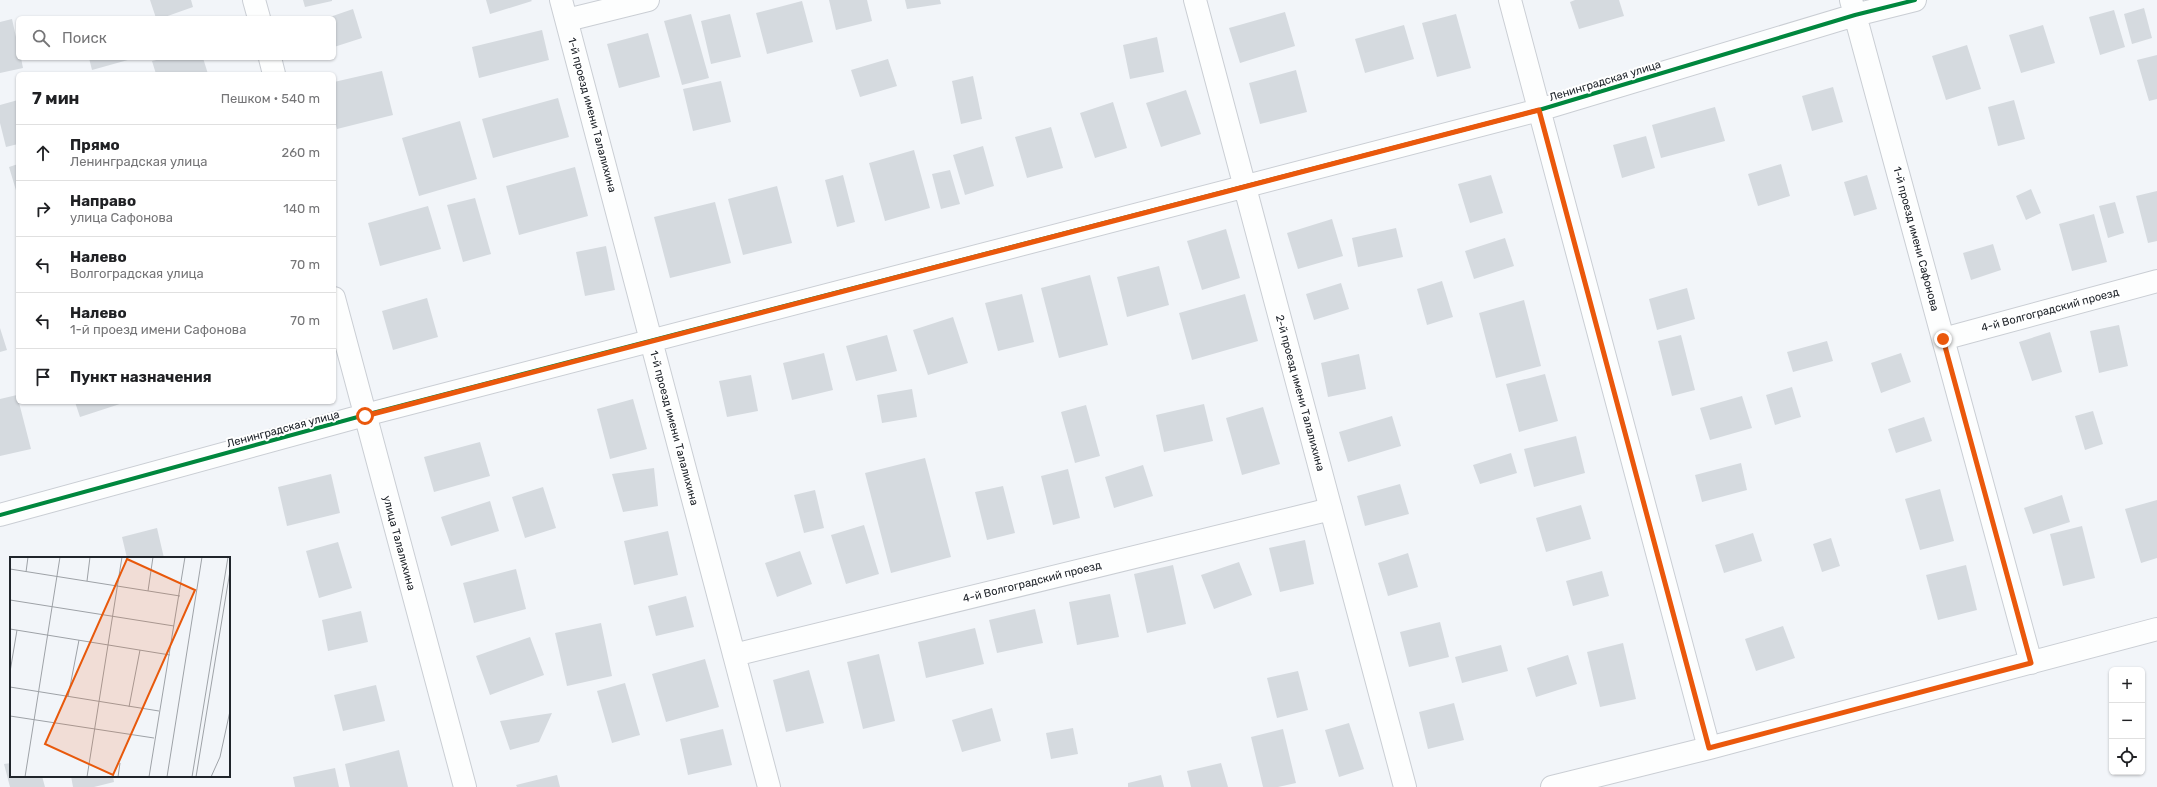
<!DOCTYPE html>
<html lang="ru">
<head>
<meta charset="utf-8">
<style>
  :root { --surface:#fff; --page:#f2f2f2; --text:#202124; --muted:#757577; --line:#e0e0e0 }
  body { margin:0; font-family:Rubik,sans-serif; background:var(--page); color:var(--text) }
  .controls { position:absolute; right:12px; bottom:12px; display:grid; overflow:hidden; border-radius:6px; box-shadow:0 1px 3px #0004 }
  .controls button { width:36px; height:36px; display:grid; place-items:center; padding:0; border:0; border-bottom:1px solid var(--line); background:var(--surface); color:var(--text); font:20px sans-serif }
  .stop { position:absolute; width:12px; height:12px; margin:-9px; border:3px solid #ea580c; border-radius:50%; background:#fff }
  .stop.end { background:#ea580c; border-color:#fff; box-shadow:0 1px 4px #0008 }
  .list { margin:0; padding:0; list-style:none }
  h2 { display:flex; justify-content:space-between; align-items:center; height:52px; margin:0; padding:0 16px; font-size:17px }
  h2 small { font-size:13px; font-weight:400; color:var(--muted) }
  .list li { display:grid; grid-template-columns:26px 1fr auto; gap:12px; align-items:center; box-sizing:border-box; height:56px; padding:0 16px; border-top:1px solid var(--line) }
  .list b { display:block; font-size:15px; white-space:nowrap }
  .list p { margin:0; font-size:13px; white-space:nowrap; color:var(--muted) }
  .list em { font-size:13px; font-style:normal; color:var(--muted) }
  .icon { flex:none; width:22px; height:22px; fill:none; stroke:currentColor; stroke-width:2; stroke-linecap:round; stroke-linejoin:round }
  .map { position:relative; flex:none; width:2157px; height:787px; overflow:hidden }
  .search { position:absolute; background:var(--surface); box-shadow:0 1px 3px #0004; left:16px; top:16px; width:320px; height:44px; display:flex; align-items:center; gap:10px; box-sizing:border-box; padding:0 14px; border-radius:6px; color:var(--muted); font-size:15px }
  .panel { position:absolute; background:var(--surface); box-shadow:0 1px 3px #0004; left:16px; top:72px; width:320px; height:332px; border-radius:6px }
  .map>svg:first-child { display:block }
  .building { fill:#d5dadf }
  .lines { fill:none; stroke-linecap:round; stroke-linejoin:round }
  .street-casing { stroke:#caced4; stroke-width:24 }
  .street { stroke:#fdfefe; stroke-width:22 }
  .cycleway-casing { stroke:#fff; stroke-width:6 }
  .cycleway { stroke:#00873e; stroke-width:4 }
  .route { stroke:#ea580c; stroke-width:5 }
  .labels { text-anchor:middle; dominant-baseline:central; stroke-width:4; stroke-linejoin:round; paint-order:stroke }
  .street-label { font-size:11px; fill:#20252b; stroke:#fff }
  .inset-road { fill:none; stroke:#9ea2a7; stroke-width:1 }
  .view { fill:#e8590c; fill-opacity:0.15; stroke:#e8590c; stroke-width:2 }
  .inset-edge { fill:none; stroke:#20252b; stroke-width:2 }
</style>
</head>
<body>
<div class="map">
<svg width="2157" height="787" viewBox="0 0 2157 787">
  <rect width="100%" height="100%" fill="#f2f5f9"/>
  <path class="building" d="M150 0H191L193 7 162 18H156Z
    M303 0H332V1L305 7Z
    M486 0H531L532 1 490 14Z
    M829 0H867L872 21 836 30Z
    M905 0H940L941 4 907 9Z
    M1575 0H1619L1624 16 1579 29 1570 2Z
    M802 1 813 42 767 54 756 13Z
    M2144 8 2152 38 2132 44 2124 14Z
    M353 9 362 38 334 47V18H327Z
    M2114 10 2125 47 2100 55 2089 17Z
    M1285 12 1295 46 1240 63 1229 28Z
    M691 14 709 78 682 85 664 21Z
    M730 14 741 57 711 64 701 21Z
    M1456 14 1471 68 1437 77 1422 23Z
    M12 19 18 46V58H21L23 68 0 73V22Z
    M1404 25 1414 59 1365 73 1355 39Z
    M2043 25 2055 63 2021 73 2009 35Z
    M542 30 549 60 479 78 472 47Z
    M648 33 660 77 619 88 607 44Z
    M1157 37 1164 72 1130 79 1123 45Z
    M1967 45 1981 89 1946 100 1932 56Z
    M2157 55V99L2149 101 2137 60Z
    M89 58H135L92 70Z
    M165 58H203L208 74H156L152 61Z
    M888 59 897 86 860 97 851 70Z
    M1296 70 1307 112 1260 124 1249 83Z
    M382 71 393 115 337 129 334 115V82Z
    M973 76 982 119 961 124 952 81Z
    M721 81 731 122 693 131 683 89Z
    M1833 87 1843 122 1812 131 1802 96Z
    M1186 90 1201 134 1161 147 1146 103Z
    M558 98 569 137 493 158 482 119Z
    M18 100V144L6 147 0 123V105Z
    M2014 100 2025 139 1998 146 1988 107Z
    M1113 102 1127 148 1095 158 1080 113Z
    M1715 107 1725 141 1661 158 1652 125Z
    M460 121 477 179 419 196 402 138Z
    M1051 127 1063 168 1027 178 1015 137Z
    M1646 136 1655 168 1622 178 1613 145Z
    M983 146 994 186 965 195 953 155Z
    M914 150 930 208 885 221 869 163Z
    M18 164V197L9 167Z
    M1781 164 1790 196 1758 206 1748 174Z
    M575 167 588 216 519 235 506 186Z
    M950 170 960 204 941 209 932 174Z
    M843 175 855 222 837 227 825 180Z
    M1491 175 1503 213 1470 223 1458 184Z
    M1867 175 1877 209 1854 216 1844 182Z
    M777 186 792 243 743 255 728 199Z
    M2031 189 2041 213 2026 220 2016 196Z
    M2157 191V241L2148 243 2136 196Z
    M475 198 491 254 463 262 447 205Z
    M715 202 731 263 670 278 654 217Z
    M2115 202 2124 233 2108 238 2099 206Z
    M428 206 441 249 380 266 368 223Z
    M2094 214 2107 262 2072 271 2059 224Z
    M1332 219 1343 256 1298 269 1287 233Z
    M1396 228 1403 257 1358 267 1352 238Z
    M1226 229 1240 278 1202 290 1187 241Z
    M1505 238 1514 266 1474 279 1465 251Z
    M1993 244 2001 270 1971 280 1963 253Z
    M606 246 615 290 585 296 576 252Z
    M1159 266 1169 305 1127 317 1117 277Z
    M1090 275 1108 345 1059 358 1041 288Z
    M1442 281 1453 317 1427 325 1417 289Z
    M1341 283 1349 309 1314 320 1306 294Z
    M1687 288 1695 319 1657 330 1649 299Z
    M1022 294 1034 342 998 351 985 303Z
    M1245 294 1258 341 1192 360 1179 313Z
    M427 298 438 337 393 350 382 311Z
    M1524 300 1541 366 1496 378 1479 313Z
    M953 317 968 363 928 375 913 330Z
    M2119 325 2128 366 2099 373 2090 331Z
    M0 328 7 350 0 352Z
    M2050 332 2062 372 2032 381 2019 342Z
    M887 335 897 371 856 381 846 346Z
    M1681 335 1695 390 1672 396 1658 341Z
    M1827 341 1833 361 1793 372 1787 352Z
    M824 353 833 390 792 400 783 363Z
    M1901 353 1911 382 1881 393 1871 363Z
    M1359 354 1366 389 1328 397 1321 363Z
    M1545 374 1558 421 1519 432 1506 384Z
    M751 375 758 411 727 417 719 381Z
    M1792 387 1801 417 1775 425 1766 395Z
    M912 389 917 417 882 423 877 395Z
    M17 395 31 449 0 456V399Z
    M1742 396 1752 428 1710 440 1700 408Z
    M633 399 647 449 610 459 597 409Z
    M75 402H126L80 417Z
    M1204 404 1213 441 1164 452 1156 415Z
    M1086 405 1100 456 1075 463 1061 412Z
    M1263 407 1280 464 1242 475 1226 418Z
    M2093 411 2103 444 2085 450 2075 416Z
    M1392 416 1401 446 1348 462 1339 432Z
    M1924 417 1932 441 1896 453 1888 429Z
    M1576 436 1585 473 1534 487 1524 449Z
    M480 442 490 476 434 492 424 457Z
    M1511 453 1517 473 1480 484 1473 465Z
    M925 458 951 557 891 573 865 473Z
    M1741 463 1747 490 1702 502 1695 475Z
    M1143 465 1153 496 1114 508 1105 477Z
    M654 468 658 506 623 512 612 474Z
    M1068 469 1080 518 1053 525 1041 476Z
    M331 474 340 513 287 526 278 487Z
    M1400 484 1409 514 1365 526 1357 496Z
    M1003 486 1015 533 987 540 975 492Z
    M543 487 556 528 525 538 512 497Z
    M1940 489 1954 541 1920 550 1905 499Z
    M815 490 824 528 804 533 794 495Z
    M2062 495 2070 522 2033 534 2024 508Z
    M2157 500V558L2141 563 2125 509Z
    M490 501 499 531 451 546 441 517Z
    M1581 505 1591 539 1546 552 1536 518Z
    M864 525 879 574 846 584 831 535Z
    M2082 526 2095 578 2063 586 2050 534Z
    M157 528 164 558H127L122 537Z
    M668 531 678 575 634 585 624 541Z
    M1753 533 1762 561 1724 573 1715 545Z
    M1831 538 1840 566 1822 572 1813 544Z
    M1305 540 1314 584 1280 592 1269 548Z
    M338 542 352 588 319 598 306 551Z
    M800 551 812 584 777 597 765 563Z
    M1408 553 1418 587 1388 596 1378 563Z
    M1239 562 1252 595 1214 609 1201 575Z
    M1173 565 1186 624 1147 633 1134 574Z
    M1966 565 1977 610 1938 620 1926 575Z
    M516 569 526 609 474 623 463 583Z
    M1602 571 1609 596 1573 606 1566 581Z
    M1110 594 1119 637 1077 645 1069 602Z
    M686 596 694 627 656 636 648 606Z
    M1035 609 1043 643 997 653 989 620Z
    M361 611 368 642 328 651 322 620Z
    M1440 622 1449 657 1409 667 1400 632Z
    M601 623 612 676 567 686 555 633Z
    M1783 626 1795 658 1756 671 1745 639Z
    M975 628 984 664 926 678 918 642Z
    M530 637 544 675 490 695 476 656Z
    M1623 643 1636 699 1600 707 1587 652Z
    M1501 645 1508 671 1462 683 1455 657Z
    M879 654 895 721 863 729 847 662Z
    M1568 655 1577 684 1536 697 1527 668Z
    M705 659 719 707 666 722 652 674Z
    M809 670 824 723 786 732 773 680Z
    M1298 671 1308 710 1277 718 1267 678Z
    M625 683 640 735 612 743 597 691Z
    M376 685 385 721 343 731 334 695Z
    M1454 703 1464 740 1428 749 1419 712Z
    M992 708 1001 741 962 752 952 720Z
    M552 713 539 742 510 750 500 721Z
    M1349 723 1364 769 1339 777 1325 730Z
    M1073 728 1078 754 1051 759 1046 733Z
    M723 729 732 765 688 775 680 739Z
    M1283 729 1296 783 1278 787H1263L1251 737Z
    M399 750 408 787H350L345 764Z
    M11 763V776H42L45 787H10L4 764Z
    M1221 763 1228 787H1191L1187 771Z
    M335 768 339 787H295L293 777Z
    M557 775 560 787H517L516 785Z
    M1161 775 1164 787H1128V783Z
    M71 776H113L114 782 94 787H73Z"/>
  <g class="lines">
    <defs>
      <path id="street" d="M254 0 259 18
        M561 0 769 787
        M1195 0 1405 787
        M1510 0 1709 748
        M1851 0 2031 663
        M567 20 648 0
        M270 58 274 74
        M334 298 465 787
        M1943 339 2157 281
        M0 515 365 415 1539 110 1855 15 1915 0
        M734 655 1331 509
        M1552 787 1709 748 2157 629"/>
    </defs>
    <use href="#street" class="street-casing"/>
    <use href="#street" class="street"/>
    <defs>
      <path id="cycleway" d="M0 515 365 415 1539 110 1855 15 1915 0"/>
    </defs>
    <use href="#cycleway" class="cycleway-casing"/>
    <use href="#cycleway" class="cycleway"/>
  </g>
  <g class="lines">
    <path class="route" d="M365 416 1539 110 1709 748 2031 663 1943 339"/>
  </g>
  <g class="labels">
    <g class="street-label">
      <text transform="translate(1605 81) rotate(-17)">Ленинградская улица</text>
      <text transform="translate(592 115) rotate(75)">1-й проезд имени Талалихина</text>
      <text transform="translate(1916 239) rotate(75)">1-й проезд имени Сафонова</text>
      <text transform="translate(2050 310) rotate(-15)">4-й Волгоградский проезд</text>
      <text transform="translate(1300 393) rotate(75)">2-й проезд имени Талалихина</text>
      <text transform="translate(674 428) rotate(75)">1-й проезд имени Талалихина</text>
      <text transform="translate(283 429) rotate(-15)">Ленинградская улица</text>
      <text transform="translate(399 543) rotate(75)">улица Талалихина</text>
      <text transform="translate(1032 582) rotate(-14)">4-й Волгоградский проезд</text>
    </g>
  </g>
  <g transform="translate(10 557)">
    <rect width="220" height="220" fill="#f2f5f9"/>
    <path class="inset-road" d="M0 12 170 39M16 15 18 0M77 24 80 0M138 34 143 0M0 43 164 69M0 72 160 98M0 115 7 73M0 130 149 154M58 140 69 83M119 150 130 93M0 159 144 181M15 220 50 0M77 220 112 0M108 220 110 206M139 220 175 0M157 220 192 0M182 220 218 0M186 220 220 14M201 220 210 200 220 154"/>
    <path class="view" d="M117 2 185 33 103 218 35 187Z"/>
    <rect width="220" height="220" class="inset-edge"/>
  </g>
</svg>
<div class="controls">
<button>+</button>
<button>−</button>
<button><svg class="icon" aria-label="locate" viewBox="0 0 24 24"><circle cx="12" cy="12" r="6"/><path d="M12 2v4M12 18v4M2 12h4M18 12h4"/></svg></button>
</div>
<div class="stop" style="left:365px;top:416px"></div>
<div class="stop end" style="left:1943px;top:339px"></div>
<div class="search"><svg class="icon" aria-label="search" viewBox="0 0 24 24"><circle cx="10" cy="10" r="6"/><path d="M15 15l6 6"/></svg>Поиск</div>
<section class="panel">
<h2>7 мин<small>Пешком · 540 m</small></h2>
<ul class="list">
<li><svg class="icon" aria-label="ahead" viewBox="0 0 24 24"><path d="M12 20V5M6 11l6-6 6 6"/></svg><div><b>Прямо</b><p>Ленинградская улица</p></div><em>260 m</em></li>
<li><svg class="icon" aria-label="right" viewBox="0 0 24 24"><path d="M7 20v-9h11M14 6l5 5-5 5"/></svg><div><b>Направо</b><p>улица Сафонова</p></div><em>140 m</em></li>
<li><svg class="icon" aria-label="left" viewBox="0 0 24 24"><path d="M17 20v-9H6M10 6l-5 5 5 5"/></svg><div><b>Налево</b><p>Волгоградская улица</p></div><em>70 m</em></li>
<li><svg class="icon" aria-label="left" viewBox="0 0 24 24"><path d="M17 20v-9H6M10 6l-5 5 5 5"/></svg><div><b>Налево</b><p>1-й проезд имени Сафонова</p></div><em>70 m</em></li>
<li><svg class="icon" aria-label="arrive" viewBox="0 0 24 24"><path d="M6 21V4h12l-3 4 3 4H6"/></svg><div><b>Пункт назначения</b></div></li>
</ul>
</section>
</div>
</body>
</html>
